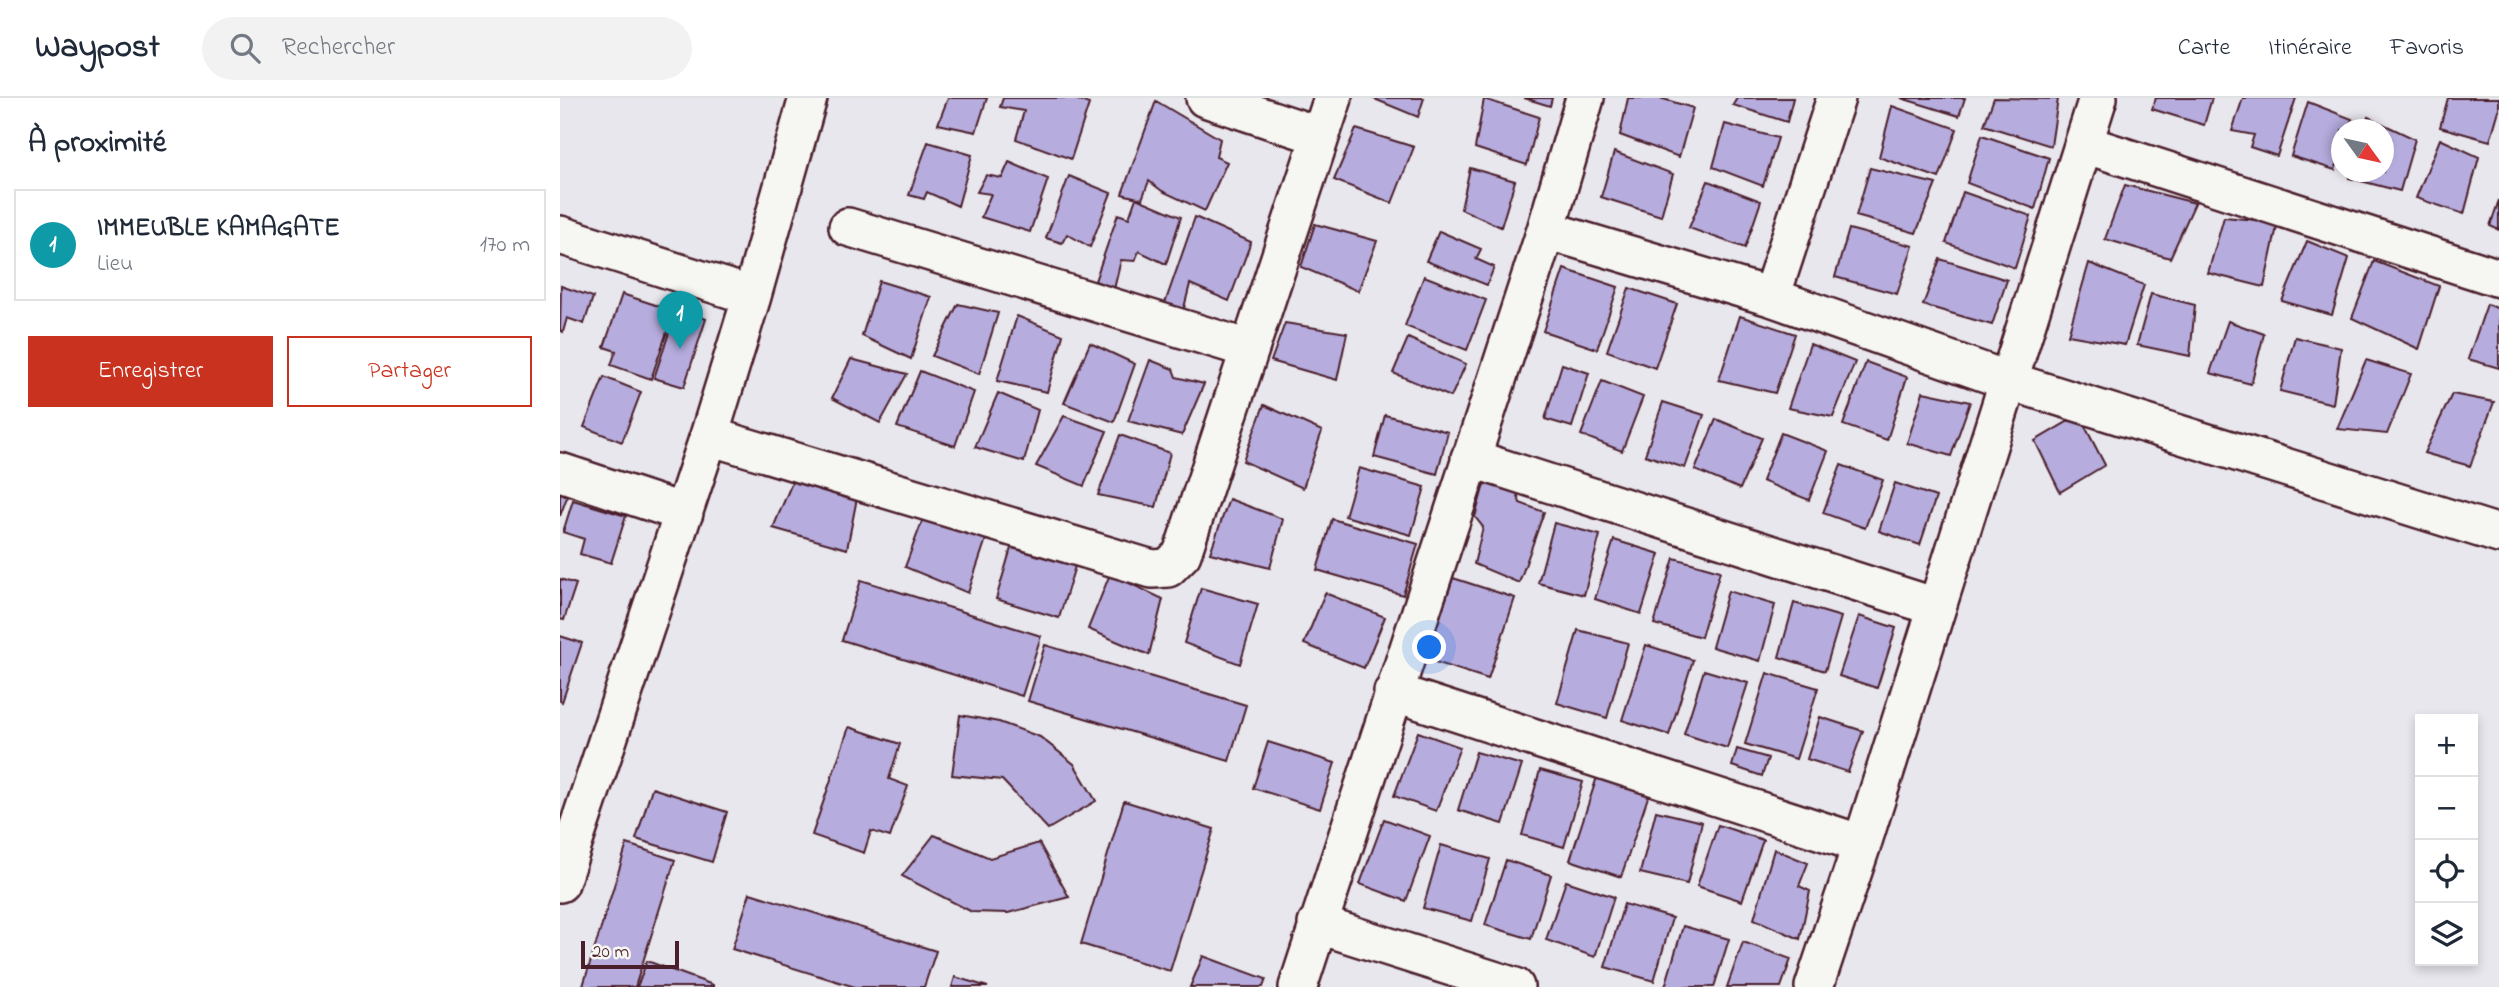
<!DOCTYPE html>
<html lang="fr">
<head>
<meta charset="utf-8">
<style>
  :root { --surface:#fff; --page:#f2f2f3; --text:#1f2937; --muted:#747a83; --line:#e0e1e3; --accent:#c8321e }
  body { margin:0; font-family:"Indie Flower",sans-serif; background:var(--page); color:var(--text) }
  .controls { position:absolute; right:21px; bottom:21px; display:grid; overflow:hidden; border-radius:0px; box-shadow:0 4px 10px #0003 }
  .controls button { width:63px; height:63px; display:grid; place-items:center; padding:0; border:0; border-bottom:2px solid var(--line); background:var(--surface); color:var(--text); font:35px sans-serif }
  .compass { position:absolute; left:1771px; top:21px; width:63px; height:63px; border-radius:50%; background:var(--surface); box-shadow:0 4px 10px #0003; rotate:123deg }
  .scale { position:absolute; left:21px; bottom:18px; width:98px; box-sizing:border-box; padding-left:7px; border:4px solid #4a1f2b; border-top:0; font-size:19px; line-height:24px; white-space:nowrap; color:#4a1f2b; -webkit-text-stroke:5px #f6f6f2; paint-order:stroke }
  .you { position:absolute; left:870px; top:550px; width:24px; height:24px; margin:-18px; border:5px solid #fff; border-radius:50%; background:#1a73e8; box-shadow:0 0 0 10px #1a73e833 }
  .badge { display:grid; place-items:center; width:46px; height:46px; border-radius:50%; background:var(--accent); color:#fff; font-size:23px; font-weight:700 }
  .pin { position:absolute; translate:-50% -58px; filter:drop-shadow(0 2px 4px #0008) }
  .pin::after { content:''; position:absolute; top:37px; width:24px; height:21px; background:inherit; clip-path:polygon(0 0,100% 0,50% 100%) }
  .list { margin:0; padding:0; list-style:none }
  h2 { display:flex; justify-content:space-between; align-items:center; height:91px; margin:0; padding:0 28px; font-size:30px }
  h2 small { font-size:23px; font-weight:400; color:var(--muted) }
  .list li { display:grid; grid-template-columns:46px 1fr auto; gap:21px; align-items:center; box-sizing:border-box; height:112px; margin:0 14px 14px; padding:0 14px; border:2px solid var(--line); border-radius:0px }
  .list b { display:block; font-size:26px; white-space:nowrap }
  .list p { margin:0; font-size:23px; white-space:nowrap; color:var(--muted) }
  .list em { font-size:23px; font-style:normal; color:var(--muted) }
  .actions { display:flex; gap:14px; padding:21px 28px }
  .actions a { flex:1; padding:16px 0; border:2px solid var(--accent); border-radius:0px; text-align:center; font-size:24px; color:var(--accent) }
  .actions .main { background:var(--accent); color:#fff }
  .icon { flex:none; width:38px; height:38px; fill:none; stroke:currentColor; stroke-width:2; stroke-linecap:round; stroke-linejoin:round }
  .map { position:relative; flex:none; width:1939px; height:889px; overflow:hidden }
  header { display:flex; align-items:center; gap:42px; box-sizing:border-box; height:98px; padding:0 35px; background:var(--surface); border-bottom:2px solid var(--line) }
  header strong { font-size:33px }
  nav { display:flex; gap:38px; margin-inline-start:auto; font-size:24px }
  .search { width:490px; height:63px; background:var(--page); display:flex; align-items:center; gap:18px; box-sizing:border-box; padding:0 24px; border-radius:38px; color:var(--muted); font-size:26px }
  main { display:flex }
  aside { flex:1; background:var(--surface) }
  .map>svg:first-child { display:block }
  .building { fill:#b6adde; stroke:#4a1f2b; stroke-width:2 }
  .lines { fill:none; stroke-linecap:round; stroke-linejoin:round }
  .street-casing { stroke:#4a1f2b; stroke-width:42 }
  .street { stroke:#f6f6f2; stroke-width:37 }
</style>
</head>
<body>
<header>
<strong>Waypost</strong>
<div class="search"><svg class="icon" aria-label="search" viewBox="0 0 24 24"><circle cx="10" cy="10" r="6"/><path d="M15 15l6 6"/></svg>Rechercher</div>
<nav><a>Carte</a><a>Itinéraire</a><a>Favoris</a></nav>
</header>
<main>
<aside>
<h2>À proximité<small></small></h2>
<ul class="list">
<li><span class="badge" style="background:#0f9aa8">1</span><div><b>IMMEUBLE KAMAGATE</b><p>Lieu</p></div><em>170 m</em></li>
</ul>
<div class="actions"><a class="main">Enregistrer</a><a>Partager</a></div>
</aside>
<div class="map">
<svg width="1939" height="889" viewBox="0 0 1939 889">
  <rect width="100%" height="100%" fill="#e9e7ee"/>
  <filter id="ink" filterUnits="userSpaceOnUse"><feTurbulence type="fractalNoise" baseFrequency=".0143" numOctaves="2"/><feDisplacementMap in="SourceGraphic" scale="14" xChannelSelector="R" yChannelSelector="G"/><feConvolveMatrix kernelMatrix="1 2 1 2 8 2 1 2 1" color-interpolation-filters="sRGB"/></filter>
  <g filter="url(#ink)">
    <path class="building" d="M388 0H427L416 34 378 26Z
      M443 0H513L529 6 511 61 456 41 464 13 440 9Z
      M812 0H864L858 19Z
      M964 0H992L990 8Z
      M1068 0H1100L1133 10 1119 59 1060 37Z
      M1177 0H1233L1227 24 1173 7Z
      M1341 0H1405L1399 18Z
      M1434 0 1498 1 1491 48 1424 27Z
      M1596 0H1652L1644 27 1592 11Z
      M1683 0H1736L1717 58 1690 49 1694 37 1672 33Z
      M1888 0H1939V12L1930 43 1880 29Z
      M924 1 979 19 967 67 915 50Z
      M596 3 660 41 656 59 667 64 645 113 602 93 589 83 582 101 562 96Z
      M1748 4 1792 21 1789 32H1782V53L1775 72 1731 58Z
      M1332 8 1397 31 1379 80 1319 59Z
      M1808 19 1855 41 1840 93 1789 80 1791 74H1824V32H1804Z
      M1165 26 1218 40 1203 88 1153 69Z
      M796 31 854 49 832 105 774 82Z
      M1422 37 1489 60 1475 111 1407 85Z
      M1880 41 1919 59 1904 116 1856 100Z
      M368 44 412 57 398 108 367 94 364 101 349 97Z
      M1054 54 1113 76 1101 118 1041 99Z
      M449 64 488 81 470 134 421 119 431 96 417 94 426 77 442 80Z
      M910 70 955 83 941 129 901 111Z
      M1310 70 1376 86 1356 135 1296 118Z
      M509 78 551 95 530 149 507 136 502 145 486 140Z
      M1148 83 1201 103 1185 150 1129 130Z
      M1565 87 1635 105 1610 160 1545 141Z
      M1403 94 1471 118 1455 170 1386 145Z
      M576 100 621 119 606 166 579 153 575 163 561 162 554 191 535 183 558 116 569 120Z
      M1939 102V132L1930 128Z
      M635 119 691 144 669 203 630 186 623 214 604 208Z
      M1664 119 1718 124 1704 189 1648 175Z
      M755 126 817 143 798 193 741 169Z
      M1289 131 1353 148 1337 196 1275 179Z
      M879 133 921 151 916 161 934 169 927 187 866 163Z
      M1747 143 1789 160 1772 217 1722 203Z
      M1380 161 1447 182 1432 227 1363 207Z
      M1814 163 1879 188 1859 251 1792 220Z
      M1529 165 1584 187 1565 247 1508 237Z
      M1004 171 1058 189 1037 251 983 233Z
      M864 178 926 202 907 252 845 228Z
      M319 183 371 199 351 261 302 238Z
      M1 188 33 199 24 226 7 220 3 234 0 232Z
      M1069 190 1117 206 1095 270 1047 253Z
      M62 196 114 213 91 281 51 267 56 253 44 249Z
      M1591 196 1635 207 1630 258 1577 247Z
      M398 206 438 215 419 276 372 258Z
      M1927 206 1939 211V270L1908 261Z
      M117 211 146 221 124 289 94 280Z
      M457 218 503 237 487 294 437 283Z
      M1180 218 1235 236 1215 295 1159 282Z
      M1668 223 1704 236 1691 286 1650 275Z
      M725 225 787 235 777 282 711 263Z
      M1735 239 1781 250 1773 306 1720 293Z
      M848 240 906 266 891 299 833 275Z
      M530 245 575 266 554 324 504 305Z
      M1250 246 1295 264 1273 319 1228 310Z
      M291 261 347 276 320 325 272 300Z
      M590 262 613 271 616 279 644 286 622 337 568 323Z
      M1806 262 1851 276 1827 336 1777 331Z
      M1306 264 1347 279 1327 342 1283 327Z
      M1002 266 1029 275 1012 329 985 321Z
      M360 273 414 294 395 348 337 329Z
      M44 279 81 294 62 344 24 329Z
      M1042 283 1083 299 1062 353 1021 337Z
      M1363 294 1410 304 1391 358 1347 345Z
      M438 295 478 312 464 364 415 349Z
      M1892 296 1934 304 1910 368 1864 355Z
      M1103 304 1144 317 1125 370 1085 357Z
      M704 307 762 333 743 390 683 363Z
      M825 317 888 334 877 376 814 359Z
      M1519 317 1545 367 1500 394 1475 343Z
      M504 318 547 333 524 388 476 368Z
      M1156 321 1202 340 1180 391 1135 372Z
      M1221 335 1268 353 1249 402 1202 383Z
      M560 337 610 355 596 409 538 397Z
      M1281 367 1323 382 1305 430 1263 415Z
      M799 370 865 389 851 437 785 418Z
      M926 379 955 388 960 405 984 414 959 485 914 466 923 429 915 419Z
      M233 382 297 400 287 451 213 430Z
      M1335 385 1376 399 1360 447 1319 433Z
      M0 392 7 399 0 418Z
      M669 401 723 421 710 470 650 455Z
      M13 402 66 418 51 465 20 456 24 441 3 434Z
      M363 421 426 441 408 495 345 469Z
      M772 421 858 446 843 497 757 472Z
      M994 425 1040 437 1024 497 978 485Z
      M1054 442 1100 456 1081 516 1035 501Z
      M451 450 516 465 499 520 436 501Z
      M1114 460 1160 473 1141 539 1094 526Z
      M550 476 603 501 589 557 528 531Z
      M893 480 955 500 928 581 866 561Z
      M0 481 16 486 4 522 0 521Z
      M301 482 481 538 462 598 282 542Z
      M641 490 698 506 680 566 624 545Z
      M1168 493 1215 507 1200 563 1152 549Z
      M765 495 825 519 804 570 744 546Z
      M1234 505 1281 519 1265 573 1219 559Z
      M1299 518 1336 530 1317 590 1279 578Z
      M1018 532 1068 545 1047 620 997 605Z
      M0 538 22 545 2 604 0 603Z
      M485 547 686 607 669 663 468 603Z
      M1086 547 1133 562 1109 637 1062 622Z
      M1144 572 1188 585 1167 650 1124 636Z
      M1207 575 1258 590 1236 661 1185 646Z
      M400 617 439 624 480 639 514 666 536 703 488 731 442 682 392 677Z
      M1260 619 1303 633 1288 674 1247 661Z
      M289 629 340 646 329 681 348 688 330 739 311 733 304 755 252 737Z
      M858 634 900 649 876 713 834 698Z
      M708 644 775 665 760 711 693 690Z
      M1177 651 1208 660 1202 678 1172 668Z
      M916 654 962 667 943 726 898 712Z
      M980 672 1023 684 1004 749 962 737Z
      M1037 679 1089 696 1061 779 1010 762Z
      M92 690 167 714 152 764 76 741Z
      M564 703 654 731 610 873 521 846Z
      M1096 713 1142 724 1127 786 1080 775Z
      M824 721 870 738 846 803 800 786Z
      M1158 727 1203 742 1182 803 1137 788Z
      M374 737 430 760 479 745 509 799 448 815 412 814 342 778Z
      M67 746 115 762 75 889H25L23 888Z
      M881 747 930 761 912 823 863 810Z
      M1214 751 1248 765 1239 788 1250 793 1240 841 1194 821Z
      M946 762 991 777 971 841 925 827Z
      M1006 783 1054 799 1035 859 986 842Z
      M190 795 376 853 364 889H295L172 851Z
      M1064 806 1112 820 1094 883 1045 869Z
      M1123 828 1169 841 1154 889H1105Z
      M1183 844 1231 861 1221 889H1167Z
      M643 858 706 881 703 889H630Z
      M87 863 153 887V889H77Z
      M395 879 428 889H392Z"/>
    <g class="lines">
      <defs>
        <path id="street" d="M645 0 760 38
          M1524 46 1939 180
          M288 129 689 251
          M986 132 1211 199 1449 283 1939 436
          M0 137 192 198
          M1211 199 1276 0
          M149 338 592 471 608 470 622 456 773 0
          M910 360 1376 509
          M0 374 124 415
          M833 594 1302 746
          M0 785 149 338 192 198 248 0
          M757 826 955 889
          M738 889 986 132 1025 0
          M1254 889 1302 746 1538 0"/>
      </defs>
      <use href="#street" class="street-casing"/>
      <use href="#street" class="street"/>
    </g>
  </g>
</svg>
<div class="controls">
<button>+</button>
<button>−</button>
<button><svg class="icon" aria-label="locate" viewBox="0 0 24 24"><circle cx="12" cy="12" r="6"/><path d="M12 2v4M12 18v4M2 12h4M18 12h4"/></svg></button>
<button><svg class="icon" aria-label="layers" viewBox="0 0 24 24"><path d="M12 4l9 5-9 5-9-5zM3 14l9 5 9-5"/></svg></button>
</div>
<svg class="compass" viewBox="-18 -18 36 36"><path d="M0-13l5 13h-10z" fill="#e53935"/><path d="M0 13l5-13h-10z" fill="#747a83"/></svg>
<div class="scale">20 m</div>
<div class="you"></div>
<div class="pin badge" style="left:120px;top:251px;background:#0f9aa8">1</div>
</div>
</main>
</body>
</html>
